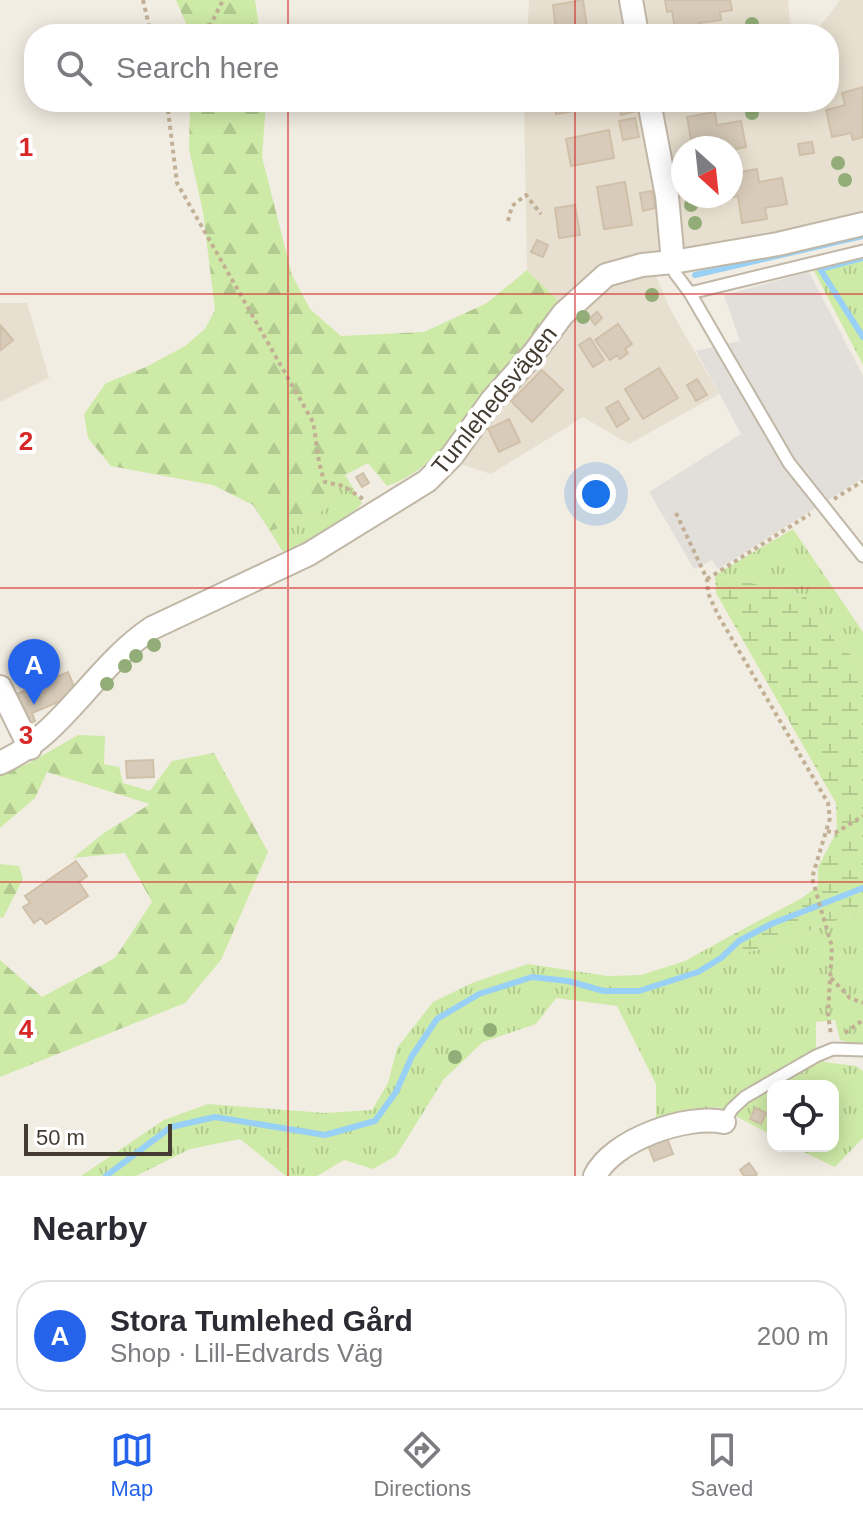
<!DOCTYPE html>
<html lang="en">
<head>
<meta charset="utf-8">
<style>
  :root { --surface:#fff; --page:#f2f2f3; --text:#2b2b33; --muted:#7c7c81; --line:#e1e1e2; --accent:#2563eb }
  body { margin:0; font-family:Helvetica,sans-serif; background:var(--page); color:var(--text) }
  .controls { position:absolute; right:24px; bottom:24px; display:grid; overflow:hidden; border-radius:16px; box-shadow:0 4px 20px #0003 }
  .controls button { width:72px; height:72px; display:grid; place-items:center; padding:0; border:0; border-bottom:2px solid var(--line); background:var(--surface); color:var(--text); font:40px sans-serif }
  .compass { position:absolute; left:671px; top:136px; width:72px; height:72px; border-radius:50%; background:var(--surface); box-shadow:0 4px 20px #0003; rotate:153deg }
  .scale { position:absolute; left:24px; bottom:20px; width:148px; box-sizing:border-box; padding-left:8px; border:4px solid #443c32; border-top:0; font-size:22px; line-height:28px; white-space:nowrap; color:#443c32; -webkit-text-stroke:6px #fff; paint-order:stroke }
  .you { position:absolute; left:596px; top:494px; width:28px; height:28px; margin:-20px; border:6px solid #fff; border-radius:50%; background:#1a73e8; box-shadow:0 0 0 12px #1a73e833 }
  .badge { display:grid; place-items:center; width:52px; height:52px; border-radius:50%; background:var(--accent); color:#fff; font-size:26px; font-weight:700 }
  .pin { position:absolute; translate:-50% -66px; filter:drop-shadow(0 2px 4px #0008) }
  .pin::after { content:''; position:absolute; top:42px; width:28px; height:24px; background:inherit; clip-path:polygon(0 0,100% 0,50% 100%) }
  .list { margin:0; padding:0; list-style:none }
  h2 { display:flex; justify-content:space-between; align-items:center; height:104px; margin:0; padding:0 32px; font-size:34px }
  h2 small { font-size:26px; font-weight:400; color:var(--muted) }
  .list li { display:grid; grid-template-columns:52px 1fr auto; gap:24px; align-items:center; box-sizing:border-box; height:112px; margin:0 16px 16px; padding:0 16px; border:2px solid var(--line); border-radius:32px }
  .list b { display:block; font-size:30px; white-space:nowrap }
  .list p { margin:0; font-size:26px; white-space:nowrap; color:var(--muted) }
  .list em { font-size:26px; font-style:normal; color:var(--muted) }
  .icon { flex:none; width:44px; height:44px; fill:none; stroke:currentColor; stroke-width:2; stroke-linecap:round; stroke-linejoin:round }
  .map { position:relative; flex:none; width:863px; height:1176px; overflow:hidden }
  .search { position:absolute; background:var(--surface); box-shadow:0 4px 20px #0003; left:24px; right:24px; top:24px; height:88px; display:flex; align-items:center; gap:20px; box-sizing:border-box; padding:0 28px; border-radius:32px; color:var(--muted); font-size:30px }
  .sheet { height:232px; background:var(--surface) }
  nav { display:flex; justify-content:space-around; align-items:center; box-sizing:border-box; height:112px; border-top:2px solid var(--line); background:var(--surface); font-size:22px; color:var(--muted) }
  nav a { display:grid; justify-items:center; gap:4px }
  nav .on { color:var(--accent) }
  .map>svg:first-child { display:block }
  .residential { fill:#e7dfcf; fill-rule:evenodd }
  .grass { fill:url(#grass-tufts) }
  .forest { fill:url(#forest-firs) }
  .wetland { fill:url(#wetland-marsh) }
  .parking { fill:#e2dfdb }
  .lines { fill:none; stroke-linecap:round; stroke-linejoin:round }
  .stream { stroke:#98d1f5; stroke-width:6 }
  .building { fill:#d8cbb9; stroke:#d0c0a9; stroke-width:2 }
  .service-casing { stroke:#c1b7a7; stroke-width:15 }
  .minor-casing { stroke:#c1b7a7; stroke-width:26 }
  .path { stroke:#c1b094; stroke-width:4; stroke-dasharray:4 4; stroke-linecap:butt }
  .service { stroke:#fff; stroke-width:11 }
  .minor { stroke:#fff; stroke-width:22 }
  .tree { fill:#93ad78 }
  .grid { fill:none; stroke:#d62828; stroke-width:2; stroke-opacity:0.55 }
  .labels { text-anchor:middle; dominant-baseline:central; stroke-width:8; stroke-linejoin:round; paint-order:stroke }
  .street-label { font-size:24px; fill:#443c32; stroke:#fff }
  .grid-label { font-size:26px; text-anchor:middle; font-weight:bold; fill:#d62828; stroke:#fff; stroke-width:8; stroke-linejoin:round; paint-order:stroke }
</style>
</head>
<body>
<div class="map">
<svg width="863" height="1176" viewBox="0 0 863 1176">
  <defs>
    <pattern id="grass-tufts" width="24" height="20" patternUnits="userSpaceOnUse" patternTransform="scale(2)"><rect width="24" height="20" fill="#ceeaa7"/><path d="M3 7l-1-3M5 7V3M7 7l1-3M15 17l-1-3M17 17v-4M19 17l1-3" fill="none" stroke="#b2ca90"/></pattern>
    <pattern id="forest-firs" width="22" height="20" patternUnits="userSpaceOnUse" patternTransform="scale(2)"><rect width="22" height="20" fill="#ceeaa7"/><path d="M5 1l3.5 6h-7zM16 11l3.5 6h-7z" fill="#b2ca90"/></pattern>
    <pattern id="wetland-marsh" width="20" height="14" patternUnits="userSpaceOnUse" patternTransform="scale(2)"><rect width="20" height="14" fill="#ceeaa7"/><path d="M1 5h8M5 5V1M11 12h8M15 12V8" fill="none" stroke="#b2ca90"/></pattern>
  </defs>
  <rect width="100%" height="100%" fill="#f2ede2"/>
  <path class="residential" d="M529 0H788L790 23 819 28 840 0H863V213L681 252 647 254 669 307 719 394 629 444 583 417 491 474 463 465 460 456 445 443 561 304 527 270 524 102H829V34H527ZM683 148H731V196H683Z
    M0 303H27L49 378 0 402Z"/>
  <path class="grass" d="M863 256V365L812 267Z
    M345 475 362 503 358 508 316 537 283 552 270 531 319 515Z
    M793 529 863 632V686L858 661 835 641 821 623 805 595 715 575Z
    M863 910V1046L840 1040 835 1020 816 1022V1048L824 1062 856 1066 863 1071V1138L835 1167 791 1146H833V1086H773V1136L719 1107 656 1119V1084L617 1006 556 998 536 1024 483 1042 444 1079 396 1156 373 1169 344 1160 317 1176H286L240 1139 190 1149 136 1176H81L164 1120 208 1104 325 1113 372 1110 388 1083 397 1048 433 1002 472 983 528 964 608 976 641 975 685 961 734 934 746 952 762 949Z"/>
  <path class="forest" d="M176 0H255L260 34H187V26Z
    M190 102H266L262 157 292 275 310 309 341 336 424 332 487 303 527 270 561 303C537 332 513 361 490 390 461 424 432 472 387 486L368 463 345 475 319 515 270 531 253 505 213 485 111 466 88 438 84 414 106 383 146 367 185 346 205 329 215 310 203 212 189 149Z
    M78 735 105 736 104 764 119 767 123 783 150 791 172 761 214 753 268 852 221 960 185 1003 0 1077V960L42 997 115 958 152 902 125 853 73 858 104 833 150 804 47 772 35 798 0 828V776L31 762Z
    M0 864 19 866 23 879 3 918 0 917Z"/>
  <path class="wetland" d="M715 575 805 595 821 623 835 641 858 661 863 686V910L762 949 745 952 734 934 802 898 818 886V867L837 831 836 803 716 593Z"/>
  <path class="parking" d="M809 272 863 376V478L718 569 712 560 694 569 649 492 741 434 696 351 740 341 724 295Z"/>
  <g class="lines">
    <path class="stream" d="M863 258 820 269 863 337
      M695 275 863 236
      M106 1176 171 1127 215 1117 325 1135 375 1121 396 1092 412 1056 437 1019 479 994 532 977 568 981 604 991H639L698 972 721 958 739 941 771 924 863 888"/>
  </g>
  <path class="building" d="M583 0 588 34H564V30L556 31 553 5Z
    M665 0H730L732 10 720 12 721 20 699 23 701 34H676L672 11 667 12Z
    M863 87V137L853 140 851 133 832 137 826 110 845 105 842 93Z
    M554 102H615V104L556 114Z
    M618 102H635L637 111 621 115Z
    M715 112 717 125 741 121 746 147 731 150V148H698L696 140H691L687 117Z
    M635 118 639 137 623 140 619 121Z
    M609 130 614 158 571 166 566 139Z
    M812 142 814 153 800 155 798 144Z
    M757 169 759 182 782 178 787 204 765 208 767 219 742 223 738 196 733 197 731 174Z
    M625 182 632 225 604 229 597 187Z
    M652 191 655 208 643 211 640 193Z
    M575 205 580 235 559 238 555 208Z
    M537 240 548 245 543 257 531 252Z
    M597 312 602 318 595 325 590 318Z
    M618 324 632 344 625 349 628 353 620 359 617 355 610 360 595 340Z
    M1 326 13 340 1 350 0 349Z
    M590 338 604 360 593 367 579 345Z
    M659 368 678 398 643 419 625 389Z
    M542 370 563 390 532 422 511 401Z
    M697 379 707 395 696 401 687 385Z
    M618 401 629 419 617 427 606 408Z
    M509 419 520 442 499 452 488 429Z
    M363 473 369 483 362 487 356 477Z
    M68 672 77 694 32 713 35 721 24 726 12 696Z
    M153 760 154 777 127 778 126 761Z
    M76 861 87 876 79 882 88 896 46 924 41 918 34 923 23 907 30 903 25 896Z
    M755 1108 766 1113 761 1124 750 1119Z
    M667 1138 673 1154 654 1161 648 1145Z
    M749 1163 757 1174 755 1176H744L740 1170Z"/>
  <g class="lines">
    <defs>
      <path id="service" d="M673 262 675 273 690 293 789 463 863 556
        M690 293 863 251
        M724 1122 732 1109 745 1097 816 1056 833 1049 863 1050"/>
      <path id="minor" d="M631 0 637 34
        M649 102 667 196 673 262
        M0 687 30 748
        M0 763C64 734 94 667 152 628L309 554 427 481 452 456 492 400 534 353 563 314 606 275 642 265 673 262 778 244 863 224
        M595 1176C612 1140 687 1114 724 1122"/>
    </defs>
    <use href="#service" class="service-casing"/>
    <use href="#minor" class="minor-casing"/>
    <path class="path" d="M143 0 151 34
      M206 34 223 0
      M167 102 177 183 313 422C317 442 317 463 325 482L343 486 363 499
      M508 221 512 206 526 195 541 214
      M834 499 863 481
      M676 513 707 579 708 593 718 615 828 803 830 818 812 878 832 947 828 1014 831 1035
      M707 579 810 514
      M827 831 835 833 863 816
      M831 978 850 998 863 1003
      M845 1033 863 1020"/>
    <use href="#service" class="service"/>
    <use href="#minor" class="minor"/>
  </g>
  <g class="tree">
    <circle cx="752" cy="24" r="7"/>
    <circle cx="752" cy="113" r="7"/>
    <circle cx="838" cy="163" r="7"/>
    <circle cx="845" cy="180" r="7"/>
    <circle cx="691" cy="205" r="7"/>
    <circle cx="695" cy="223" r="7"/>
    <circle cx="652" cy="295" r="7"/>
    <circle cx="583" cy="317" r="7"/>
    <circle cx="154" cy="645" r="7"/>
    <circle cx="136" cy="656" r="7"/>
    <circle cx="125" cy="666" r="7"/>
    <circle cx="107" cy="684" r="7"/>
    <circle cx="490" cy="1030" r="7"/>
    <circle cx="455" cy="1057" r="7"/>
  </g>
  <path class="grid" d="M288 0V34M575 0V34M288 102V1176M575 102V1176M0 294H863M0 588H863M0 882H863"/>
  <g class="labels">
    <g class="street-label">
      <text transform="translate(494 400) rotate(-51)">Tumlehedsvägen</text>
    </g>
  </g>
  <g class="grid-label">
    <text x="26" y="156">1</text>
    <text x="26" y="450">2</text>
    <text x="26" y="744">3</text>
    <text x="26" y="1038">4</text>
  </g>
</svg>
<div class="controls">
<button><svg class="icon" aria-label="locate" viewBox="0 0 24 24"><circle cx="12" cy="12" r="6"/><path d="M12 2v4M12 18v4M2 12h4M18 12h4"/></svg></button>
</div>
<svg class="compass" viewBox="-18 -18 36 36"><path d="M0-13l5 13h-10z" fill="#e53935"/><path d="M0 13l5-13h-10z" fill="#7c7c81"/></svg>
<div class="scale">50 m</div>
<div class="you"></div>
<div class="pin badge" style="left:34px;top:705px">A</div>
<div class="search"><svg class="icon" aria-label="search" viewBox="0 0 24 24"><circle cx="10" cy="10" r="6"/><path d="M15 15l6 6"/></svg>Search here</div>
</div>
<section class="sheet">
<h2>Nearby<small></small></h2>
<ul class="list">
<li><span class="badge">A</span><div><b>Stora Tumlehed Gård</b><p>Shop · Lill-Edvards Väg</p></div><em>200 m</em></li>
</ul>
</section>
<nav>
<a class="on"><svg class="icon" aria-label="map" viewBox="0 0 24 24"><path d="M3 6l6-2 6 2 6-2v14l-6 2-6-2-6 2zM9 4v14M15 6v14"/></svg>Map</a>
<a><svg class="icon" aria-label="directions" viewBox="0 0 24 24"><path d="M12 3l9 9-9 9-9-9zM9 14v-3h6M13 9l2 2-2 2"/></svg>Directions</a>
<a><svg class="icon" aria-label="saved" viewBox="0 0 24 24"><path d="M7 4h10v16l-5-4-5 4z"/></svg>Saved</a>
</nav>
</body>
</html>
